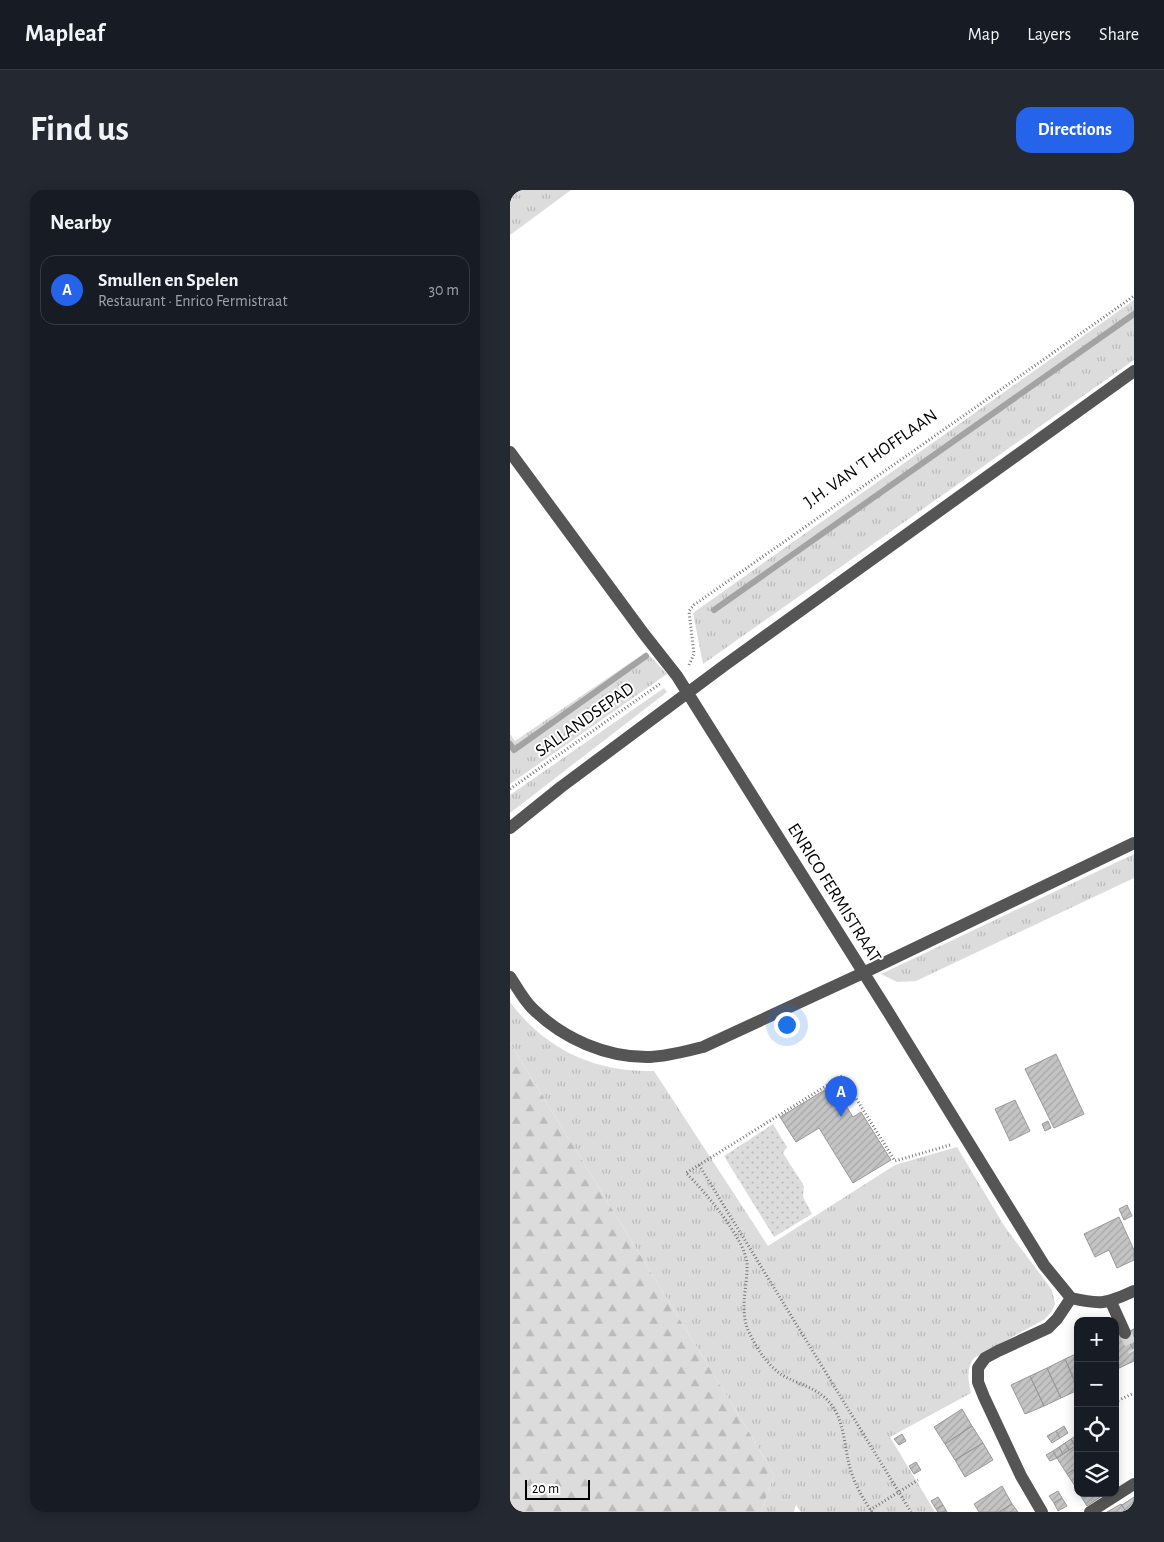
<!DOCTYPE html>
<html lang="en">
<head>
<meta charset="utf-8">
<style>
  :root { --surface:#171b24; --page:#242831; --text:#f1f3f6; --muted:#9ea1a6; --line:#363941; --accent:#2563eb }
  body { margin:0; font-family:"Alegreya Sans",sans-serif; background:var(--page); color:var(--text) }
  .controls { position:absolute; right:15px; bottom:15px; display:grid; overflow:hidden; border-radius:10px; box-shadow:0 2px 12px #0003 }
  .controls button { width:45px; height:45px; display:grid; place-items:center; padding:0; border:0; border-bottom:1px solid var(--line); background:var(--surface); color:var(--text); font:25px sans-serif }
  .scale { position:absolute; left:15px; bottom:12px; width:65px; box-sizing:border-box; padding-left:5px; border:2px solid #000; border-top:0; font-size:14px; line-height:18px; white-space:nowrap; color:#000; -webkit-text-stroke:4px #fff; paint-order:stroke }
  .you { position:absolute; left:276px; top:834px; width:18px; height:18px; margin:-12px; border:4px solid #fff; border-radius:50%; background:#1a73e8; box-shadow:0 0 0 8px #1a73e833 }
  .badge { display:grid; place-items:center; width:32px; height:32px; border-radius:50%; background:var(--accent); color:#fff; font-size:16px; font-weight:700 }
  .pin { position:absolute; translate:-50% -41px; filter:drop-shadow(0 1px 2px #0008) }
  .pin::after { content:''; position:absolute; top:26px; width:18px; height:15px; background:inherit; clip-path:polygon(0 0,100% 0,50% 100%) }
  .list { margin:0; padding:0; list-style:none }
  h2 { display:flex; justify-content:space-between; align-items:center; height:65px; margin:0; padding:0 20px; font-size:21px }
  h2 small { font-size:16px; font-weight:400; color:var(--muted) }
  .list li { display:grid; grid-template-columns:32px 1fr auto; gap:15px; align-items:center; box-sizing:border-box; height:70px; margin:0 10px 10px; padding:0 10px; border:1px solid var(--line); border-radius:15px }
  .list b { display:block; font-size:19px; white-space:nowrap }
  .list p { margin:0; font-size:16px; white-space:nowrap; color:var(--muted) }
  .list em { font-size:16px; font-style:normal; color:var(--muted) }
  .icon { flex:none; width:28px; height:28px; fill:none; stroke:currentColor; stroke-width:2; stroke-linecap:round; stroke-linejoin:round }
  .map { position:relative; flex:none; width:624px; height:1322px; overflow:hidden; border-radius:15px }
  header { display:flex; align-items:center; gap:30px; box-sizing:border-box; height:70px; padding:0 25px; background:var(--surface); border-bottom:1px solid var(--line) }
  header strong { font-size:24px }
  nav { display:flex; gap:28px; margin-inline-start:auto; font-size:18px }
  .intro { display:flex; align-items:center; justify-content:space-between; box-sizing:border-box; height:120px; padding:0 30px }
  h1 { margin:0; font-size:35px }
  .button { padding:12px 22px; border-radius:15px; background:var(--accent); color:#fff; font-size:18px; font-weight:700 }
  main { display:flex; gap:30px; padding:0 30px }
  aside { flex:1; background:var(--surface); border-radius:15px; box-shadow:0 2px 12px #0003 }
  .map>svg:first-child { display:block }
  .grass { fill:url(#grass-tufts) }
  .forest { fill:url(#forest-firs) }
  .park { fill:url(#park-dots) }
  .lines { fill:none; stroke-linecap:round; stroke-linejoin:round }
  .stream { stroke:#a3a3a3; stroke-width:6 }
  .building { fill:url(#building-hatch); stroke:#999 }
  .minor-tunnel { stroke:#d9d9d9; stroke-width:12; stroke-dasharray:12 6; stroke-linecap:butt }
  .path { stroke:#777; stroke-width:3; stroke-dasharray:1 2.5; stroke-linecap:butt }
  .minor { stroke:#555; stroke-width:12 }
  .labels { text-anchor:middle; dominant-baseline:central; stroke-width:4; stroke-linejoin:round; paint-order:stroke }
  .street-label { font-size:18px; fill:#000; stroke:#fff }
</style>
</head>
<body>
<header>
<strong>Mapleaf</strong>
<nav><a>Map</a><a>Layers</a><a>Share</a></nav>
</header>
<div class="intro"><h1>Find us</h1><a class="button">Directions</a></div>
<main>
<aside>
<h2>Nearby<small></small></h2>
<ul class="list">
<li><span class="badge">A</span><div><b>Smullen en Spelen</b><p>Restaurant · Enrico Fermistraat</p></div><em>30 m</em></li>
</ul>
</aside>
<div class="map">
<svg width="624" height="1322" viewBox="0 0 624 1322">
  <defs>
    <pattern id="grass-tufts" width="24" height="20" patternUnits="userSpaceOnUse" patternTransform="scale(1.25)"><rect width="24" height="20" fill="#dcdcdc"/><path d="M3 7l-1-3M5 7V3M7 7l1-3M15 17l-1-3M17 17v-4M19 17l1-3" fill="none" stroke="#bbb"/></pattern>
    <pattern id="forest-firs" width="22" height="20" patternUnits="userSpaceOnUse" patternTransform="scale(1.25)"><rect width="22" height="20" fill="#dcdcdc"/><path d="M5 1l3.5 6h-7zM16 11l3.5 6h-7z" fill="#bbb"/></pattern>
    <pattern id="park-dots" width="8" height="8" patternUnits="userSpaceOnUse" patternTransform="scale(1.25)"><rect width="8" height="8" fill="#dcdcdc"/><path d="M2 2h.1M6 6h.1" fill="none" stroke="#bbb" stroke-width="1.8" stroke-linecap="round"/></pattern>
    <pattern id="building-hatch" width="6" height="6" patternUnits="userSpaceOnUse" patternTransform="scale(1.25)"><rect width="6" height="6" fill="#c4c4c4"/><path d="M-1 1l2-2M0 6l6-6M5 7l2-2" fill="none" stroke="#a7a7a7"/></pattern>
  </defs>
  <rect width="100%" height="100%" fill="#fff"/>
  <path class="grass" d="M0 0H61L0 45Z
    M624 110V170L193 474 183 423Z
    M136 462 157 484 0 594V544L5 551Z
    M154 498 157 502 0 623V605Z
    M624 664V688L406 791 387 792 371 784Z
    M0 812C36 860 84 882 144 881L258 1056 385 975 447 957 495 1037 542 1100 545 1114 542 1121 535 1129 464 1168C456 1179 458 1190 461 1203L380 1247 425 1322H291L286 1315 284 1322H251L264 1285 245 1252 0 853Z"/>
  <path class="forest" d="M0 853 245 1252 264 1285 251 1322H0Z"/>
  <path class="park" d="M263 934 277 957 273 963 294 996 293 1007 302 1024 264 1047 214 966Z"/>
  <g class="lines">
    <path class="stream" d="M204 420 624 124
      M0 554 4 560 136 466"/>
  </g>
  <path class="building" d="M546 864 574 924 544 938 515 879Z
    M323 895 343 927 351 922 381 970 343 993 309 938 286 952 270 927Z
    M505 910 520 941 500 951 485 919Z
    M538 931 541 938 535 941 532 934Z
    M617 1015 622 1026 614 1030 609 1019Z
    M609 1027 624 1060V1070L607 1078 599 1060 585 1067 574 1044Z
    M624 1139V1161L615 1143Z
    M615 1143 624 1161V1171L605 1180V1148Z
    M568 1163V1197L555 1169Z
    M555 1169 568 1200 551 1208 537 1178Z
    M537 1178 551 1208 534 1216 520 1186Z
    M520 1186 534 1216 515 1224 501 1195Z
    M452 1219 462 1236 435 1254 424 1237Z
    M462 1236 473 1253 445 1270 435 1254Z
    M554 1236 558 1243 550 1248 546 1241Z
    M546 1241 550 1248 542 1253 537 1246Z
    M392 1244 396 1251 389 1255 384 1249Z
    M567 1245 568 1254 565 1256 561 1249Z
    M561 1249 565 1256 559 1260 555 1253Z
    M473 1253 483 1270 455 1287 445 1270Z
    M555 1253 559 1260 553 1264 549 1257Z
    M568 1254V1277L557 1284 547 1268Z
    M549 1257 553 1264 547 1268 543 1261Z
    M543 1261 547 1268 540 1271 536 1265Z
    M406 1272 411 1280 404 1284 399 1276Z
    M568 1277V1298L567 1299 557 1284Z
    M492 1296 502 1314 489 1322H469L464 1314Z
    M548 1301 552 1308 544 1313 539 1306Z
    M569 1303H596L577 1316Z
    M428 1307 433 1315 426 1319 421 1311Z
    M624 1307V1322H616L611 1314 612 1315Z
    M552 1308 557 1316 548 1321 544 1313Z
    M502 1314 508 1322H489Z
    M611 1314 616 1322H597Z
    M433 1315 437 1322H428L426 1319Z"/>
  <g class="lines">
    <path class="minor-tunnel" d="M615 1143 624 1161"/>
    <path class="path" d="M179 475 184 464 179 421 184 415 624 106
      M0 599 151 493
      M189 975 401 1322
      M605 1212 624 1203
      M360 1320 408 1290
      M362 1322C353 1309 344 1293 340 1278 334 1257 335 1231 320 1213 307 1197 289 1195 272 1185 257 1175 245 1156 238 1140 229 1117 238 1096 237 1073 235 1049 193 999 176 983L332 886 385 971 440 955"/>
    <path class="minor" d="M0 262 134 444 167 486 377 820 534 1075 561 1108
      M0 638 51 597 215 475 624 181
      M0 787C7 797 13 809 22 818 53 849 97 868 140 867 158 866 176 861 193 857L353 783 624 653
      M561 1108C591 1115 596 1114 624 1101
      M601 1112 615 1143
      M532 1322 511 1286 474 1207 468 1192V1178L475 1168 488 1161 538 1138 547 1129 561 1108
      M580 1322 624 1294"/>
  </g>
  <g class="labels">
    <g class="street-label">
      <text transform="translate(361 269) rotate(-35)">J.H. VAN 'T HOFFLAAN</text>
      <text transform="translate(75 530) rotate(-35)">SALLANDSEPAD</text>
      <text transform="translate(324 703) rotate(58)">ENRICO FERMISTRAAT</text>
    </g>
  </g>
</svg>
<div class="controls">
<button>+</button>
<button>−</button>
<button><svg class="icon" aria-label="locate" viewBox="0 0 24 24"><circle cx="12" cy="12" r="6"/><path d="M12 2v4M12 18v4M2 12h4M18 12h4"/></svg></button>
<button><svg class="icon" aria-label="layers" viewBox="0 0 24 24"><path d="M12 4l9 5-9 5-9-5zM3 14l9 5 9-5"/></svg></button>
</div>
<div class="scale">20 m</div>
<div class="you"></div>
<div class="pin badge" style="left:331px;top:927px">A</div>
</div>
</main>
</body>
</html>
